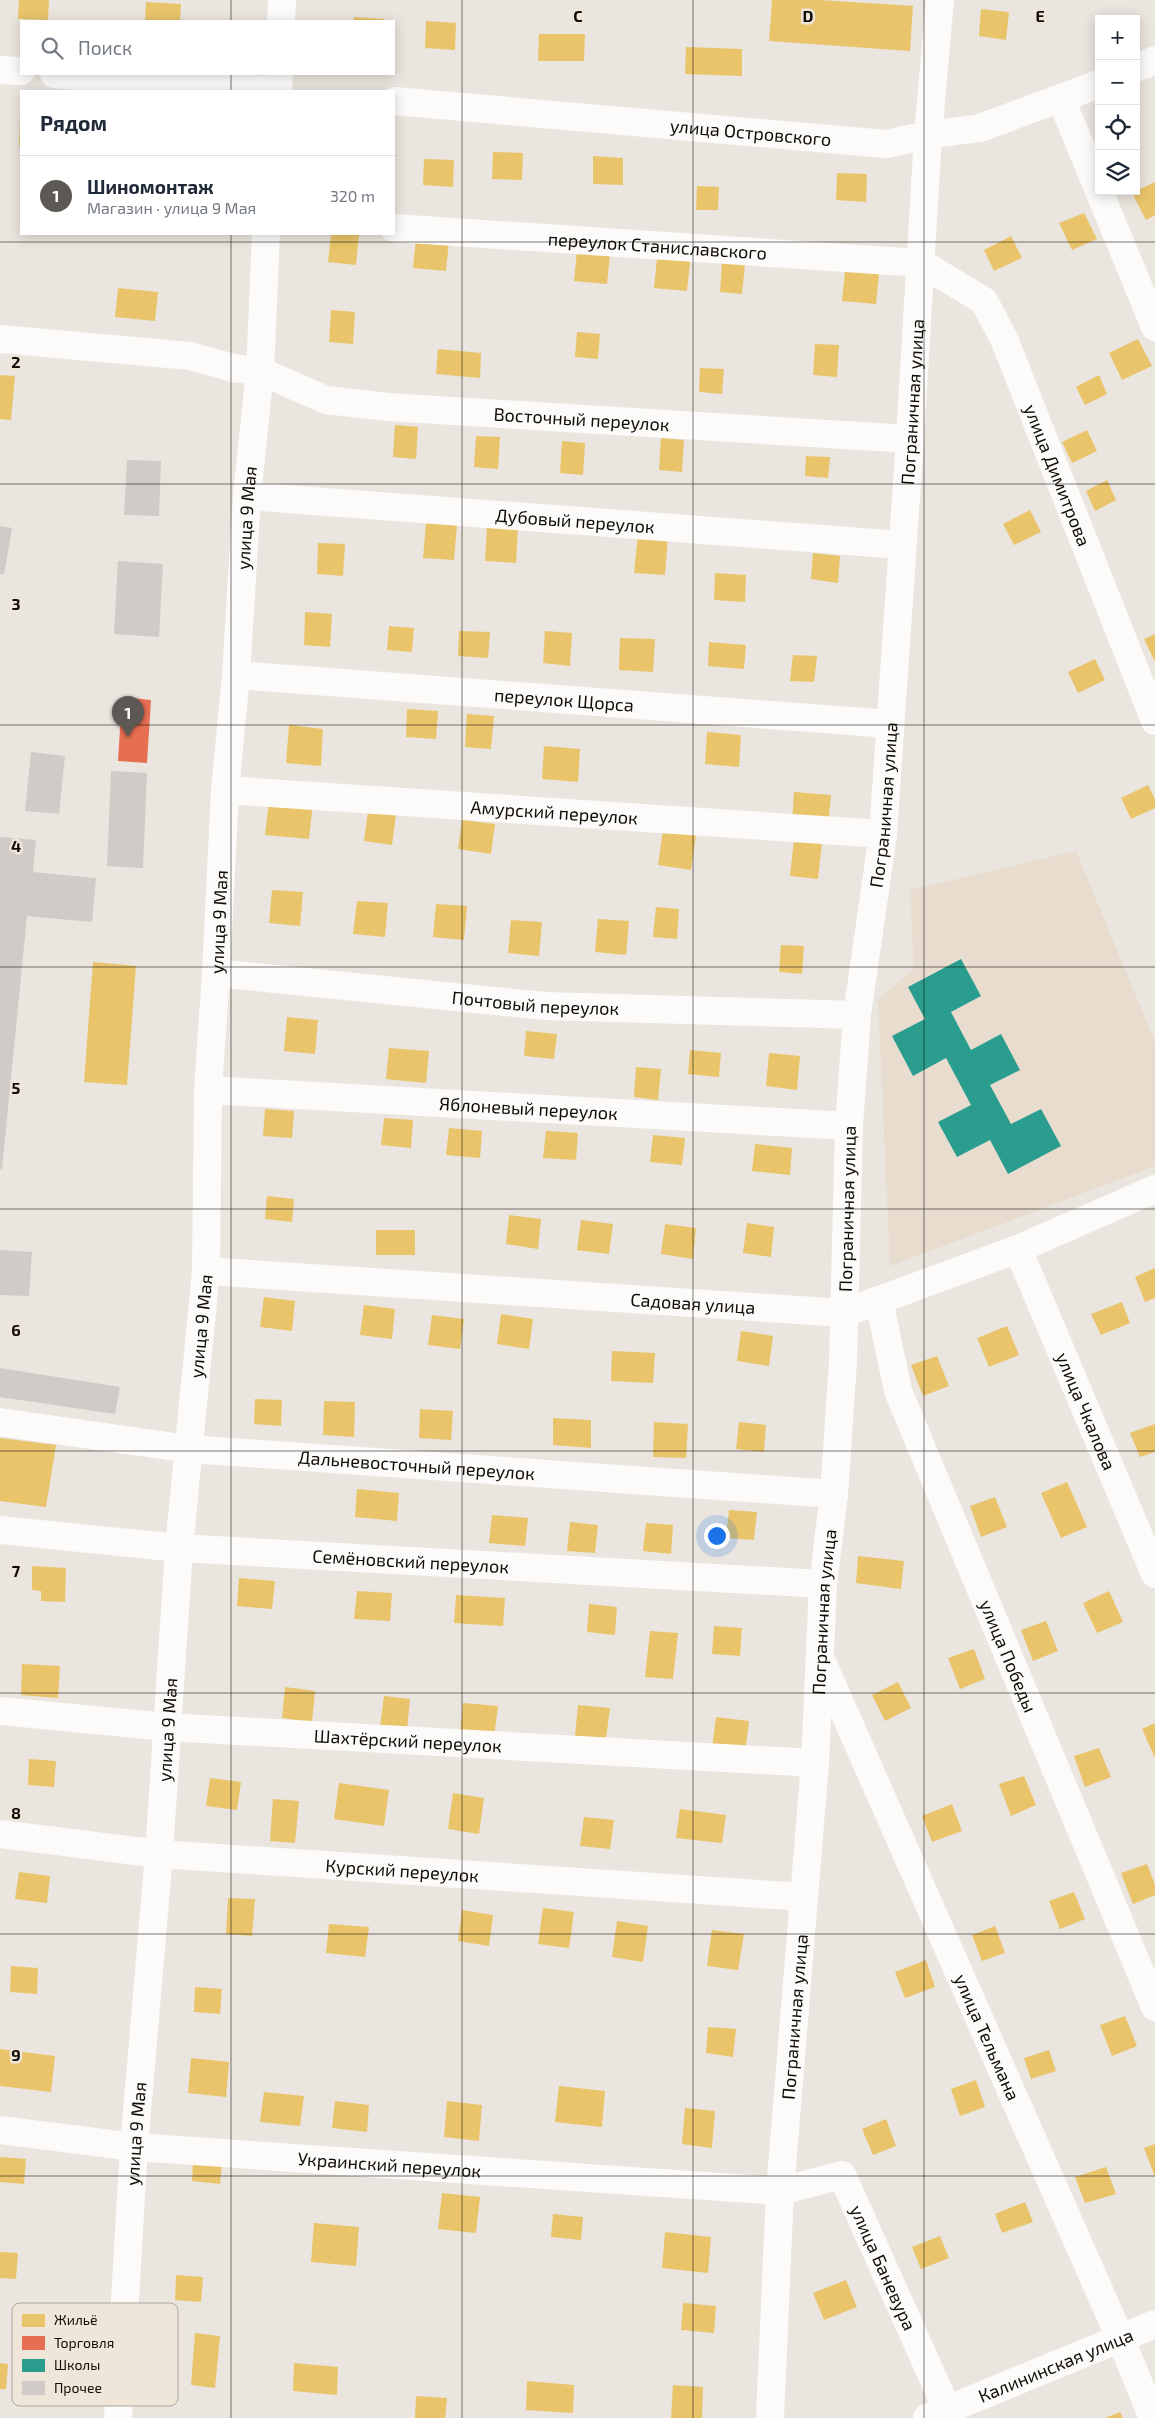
<!DOCTYPE html>
<html lang="ru">
<head>
<meta charset="utf-8">
<style>
  :root { --surface:#fff; --page:#f6f6f7; --text:#1f2937; --muted:#747a83; --line:#e0e1e3; --accent:#5c5954 }
  body { margin:0; font-family:"Exo 2",sans-serif; background:var(--page); color:var(--text) }
  .controls { position:absolute; right:15px; top:15px; display:grid; overflow:hidden; border-radius:0px; box-shadow:0 2px 12px #0003 }
  .controls button { width:45px; height:45px; display:grid; place-items:center; padding:0; border:0; border-bottom:1px solid var(--line); background:var(--surface); color:var(--text); font:25px sans-serif }
  .you { position:absolute; left:716px; top:1535px; width:18px; height:18px; margin:-12px; border:4px solid #fff; border-radius:50%; background:#1a73e8; box-shadow:0 0 0 8px #1a73e833 }
  .badge { display:grid; place-items:center; width:32px; height:32px; border-radius:50%; background:var(--accent); color:#fff; font-size:16px; font-weight:700 }
  .pin { position:absolute; translate:-50% -41px; filter:drop-shadow(0 1px 2px #0008) }
  .pin::after { content:''; position:absolute; top:26px; width:18px; height:15px; background:inherit; clip-path:polygon(0 0,100% 0,50% 100%) }
  .list { margin:0; padding:0; list-style:none }
  h2 { display:flex; justify-content:space-between; align-items:center; height:65px; margin:0; padding:0 20px; font-size:21px }
  h2 small { font-size:16px; font-weight:400; color:var(--muted) }
  .list li { display:grid; grid-template-columns:32px 1fr auto; gap:15px; align-items:center; box-sizing:border-box; height:80px; padding:0 20px; border-top:1px solid var(--line) }
  .list b { display:block; font-size:19px; white-space:nowrap }
  .list p { margin:0; font-size:16px; white-space:nowrap; color:var(--muted) }
  .list em { font-size:16px; font-style:normal; color:var(--muted) }
  .icon { flex:none; width:28px; height:28px; fill:none; stroke:currentColor; stroke-width:2; stroke-linecap:round; stroke-linejoin:round }
  .map { position:relative; flex:none; width:1155px; height:2418px; overflow:hidden }
  .search { position:absolute; background:var(--surface); box-shadow:0 2px 12px #0003; left:20px; top:20px; width:375px; height:55px; display:flex; align-items:center; gap:12px; box-sizing:border-box; padding:0 18px; border-radius:0px; color:var(--muted); font-size:19px }
  .panel { position:absolute; background:var(--surface); box-shadow:0 2px 12px #0003; left:20px; top:90px; width:375px; height:145px; border-radius:0px }
  .map>svg:first-child { display:block }
  .education { fill:#e7dcce }
  .homes { fill:#e9c46a }
  .shops { fill:#e76f51 }
  .schools { fill:#2a9d8f }
  .building { fill:#d0cbc6 }
  .lines { fill:none; stroke-linecap:round; stroke-linejoin:round }
  .minor { stroke:#fcfbfa; stroke-width:28 }
  .major { stroke:#fcfbfa; stroke-width:28 }
  .grid { fill:none; stroke:#100d09; stroke-width:1; stroke-opacity:0.55 }
  .labels { text-anchor:middle; dominant-baseline:central; stroke-width:5; stroke-linejoin:round; paint-order:stroke }
  .street-label { font-size:18px; fill:#100d09; stroke:#efe6d9 }
  .key { fill:#efe6d9; stroke:#aca59b; stroke-width:1 }
  .key-label { font-size:14px; fill:#100d09 }
  .grid-label { font-size:16px; text-anchor:middle; font-weight:bold; fill:#100d09; stroke:#efe6d9; stroke-width:5; stroke-linejoin:round; paint-order:stroke }
</style>
</head>
<body>
<div class="map">
<svg width="1155" height="2418" viewBox="0 0 1155 2418">
  <rect width="100%" height="100%" fill="#eae5de"/>
  <path class="education" d="M1076 851 1155 1042V1166L890 1266 878 999 914 969 910 890Z"/>
  <path class="homes" d="M19 0H49L48 20 18 19Z
    M772 0H820L913 6 910 51 769 41Z
    M146 2 181 4 180 21H145Z
    M981 9 1009 12 1006 40 979 36Z
    M354 17 384 19V21H354Z
    M426 21 456 23 455 50 425 48Z
    M539 34H585L584 61H538Z
    M686 47 742 49V76L685 74Z
    M20 115H21V146H19Z
    M493 152 523 153 522 180 492 179Z
    M593 156 623 158V185L593 184Z
    M424 159 454 160 453 187 423 185Z
    M837 173 867 174 866 202 836 200Z
    M1155 182V215L1146 220 1132 193Z
    M697 186 719 187 718 210H696Z
    M1084 213 1097 239 1072 250 1059 223Z
    M331 234 359 235 356 265 328 262Z
    M1011 236 1022 258 994 271 984 250Z
    M416 238 449 241 446 271 413 268Z
    M577 251 610 254 607 284 574 281Z
    M657 258 690 261 687 291 654 288Z
    M722 262 745 264 742 294 720 292Z
    M845 271 879 274 876 304 842 301Z
    M118 288 158 292 155 321 115 317Z
    M331 310 355 312 353 344 329 342Z
    M577 332 600 334 598 359 575 357Z
    M1138 339 1152 366 1122 380 1109 353Z
    M815 344 839 345 837 377 813 375Z
    M438 349 481 353 480 378 436 374Z
    M700 368 724 369 722 394 699 392Z
    M0 375 15 376 11 420 0 419Z
    M1099 375 1107 394 1085 405 1076 387Z
    M395 425 418 427 416 459 393 457Z
    M1087 430 1097 451 1072 463 1062 442Z
    M476 436 500 437 498 469 474 467Z
    M661 438 684 440 682 472 659 470Z
    M562 441 585 443 583 475 560 473Z
    M806 456 830 457 828 478 805 476Z
    M1107 480 1116 500 1095 511 1086 491Z
    M1030 510 1041 532 1014 545 1003 524Z
    M426 522 457 525 454 560 423 558Z
    M487 526 518 529 516 563 485 561Z
    M638 534 668 536 665 575 634 573Z
    M318 543 345 544 343 576 317 574Z
    M813 553 840 556 838 583 811 579Z
    M715 573 746 575 745 602 714 600Z
    M305 612 332 614 330 647 304 645Z
    M389 626 414 628 412 652 387 650Z
    M459 631 490 632 488 658 458 656Z
    M545 631 572 633 570 666 543 663Z
    M1155 634V662L1144 639Z
    M620 638 655 639 653 672 619 670Z
    M709 642 746 645 744 669 708 666Z
    M793 655 817 656 814 682 790 681Z
    M1095 659 1105 680 1078 693 1068 672Z
    M407 709 438 711 436 739 406 737Z
    M467 714 494 716 491 749 465 747Z
    M289 725 323 729 321 766 286 763Z
    M707 732 741 735 739 767 705 764Z
    M544 746 580 749 578 782 542 779Z
    M1148 785 1155 799V808L1131 819 1121 798Z
    M794 792 831 795 828 828 792 824Z
    M269 801 313 804 309 839 265 835Z
    M368 811 396 814 392 845 364 841Z
    M462 820 495 824 491 854 458 849Z
    M663 830 696 835 691 870 658 865Z
    M794 839 822 842 818 879 790 876Z
    M272 890 303 892 300 926 269 923Z
    M357 901 388 903 385 937 353 934Z
    M436 904 467 906 464 940 433 937Z
    M656 907 679 909 677 939 653 937Z
    M598 919 629 921 626 955 595 952Z
    M511 920 542 922 539 956 508 953Z
    M781 945 804 946 802 974 779 972Z
    M93 962 136 966 127 1085 84 1082Z
    M287 1017 318 1020 315 1054 284 1051Z
    M526 1031 557 1034 554 1059 524 1056Z
    M389 1048 429 1051 426 1083 386 1079Z
    M690 1050 721 1053 719 1077 688 1074Z
    M769 1053 800 1056 797 1090 766 1086Z
    M636 1067 661 1069 658 1100 634 1097Z
    M265 1109 294 1111 292 1138 263 1136Z
    M384 1118 413 1120 411 1148 381 1145Z
    M449 1128 482 1131 480 1158 446 1155Z
    M546 1131 578 1133 576 1160 543 1158Z
    M653 1135 685 1138 682 1165 650 1162Z
    M755 1144 792 1148 790 1175 752 1171Z
    M267 1196 294 1199 292 1222 265 1219Z
    M509 1215 541 1219 538 1249 506 1244Z
    M581 1220 613 1224 609 1254 577 1250Z
    M747 1223 774 1227 771 1257 743 1253Z
    M665 1224 696 1228 693 1259 661 1254Z
    M376 1230H415V1255H376Z
    M1155 1268V1298L1145 1302 1135 1277Z
    M264 1297 295 1301 292 1331 260 1327Z
    M1122 1302 1130 1323 1101 1335 1091 1314Z
    M364 1305 395 1309 392 1339 360 1335Z
    M501 1314 533 1319 529 1349 497 1344Z
    M432 1315 464 1319 460 1349 428 1345Z
    M1007 1326 1019 1355 989 1367 977 1338Z
    M741 1331 773 1336 769 1366 737 1361Z
    M612 1351 655 1353 653 1383 611 1381Z
    M937 1356 949 1386 923 1396 911 1365Z
    M255 1399 282 1400 281 1426 254 1424Z
    M324 1401 355 1402 354 1437 323 1435Z
    M420 1409 453 1411 451 1440 419 1438Z
    M553 1418 591 1420V1448L553 1445Z
    M654 1422 688 1424 686 1458 653 1457Z
    M739 1422 766 1425 764 1452 736 1449Z
    M1155 1424V1452L1140 1457 1130 1433Z
    M0 1438 56 1445 46 1507 0 1501Z
    M1067 1482 1087 1527 1061 1538 1041 1493Z
    M357 1489 399 1493 397 1521 355 1517Z
    M995 1497 1007 1527 981 1537 970 1506Z
    M729 1510 757 1512 754 1540 726 1538Z
    M492 1515 528 1518 525 1546 489 1543Z
    M570 1522 598 1525 595 1553 567 1551Z
    M646 1523 673 1525 671 1554 643 1551Z
    M858 1556 904 1561 901 1589 856 1583Z
    M32 1566 66 1568 65 1602 41 1601V1591L32 1590Z
    M239 1578 275 1581 272 1609 237 1606Z
    M357 1591 392 1593 390 1621 354 1619Z
    M1109 1591 1123 1622 1097 1633 1083 1603Z
    M456 1595 505 1598 503 1626 454 1623Z
    M589 1604 617 1607 615 1635 587 1632Z
    M1046 1621 1058 1651 1033 1661 1021 1630Z
    M714 1626 742 1628 740 1656 712 1654Z
    M650 1631 678 1633 673 1679 645 1677Z
    M974 1649 985 1679 960 1689 948 1658Z
    M22 1664 60 1666 58 1698 21 1695Z
    M898 1682 911 1708 885 1721 872 1695Z
    M285 1687 315 1691 312 1722 282 1718Z
    M384 1696 410 1699 407 1730 380 1727Z
    M463 1703 498 1706 494 1737 460 1734Z
    M578 1705 610 1708 606 1739 575 1736Z
    M716 1717 749 1721 745 1752 712 1748Z
    M1155 1723V1758L1142 1729Z
    M1099 1748 1111 1777 1085 1787 1074 1756Z
    M29 1759 56 1761 54 1787 28 1785Z
    M1024 1776 1036 1805 1011 1816 999 1784Z
    M210 1778 241 1782 237 1810 206 1806Z
    M339 1783 389 1790 384 1826 334 1819Z
    M453 1793 484 1798 479 1834 448 1829Z
    M273 1799 299 1801 295 1843 270 1841Z
    M952 1804 962 1831 932 1842 922 1816Z
    M680 1809 726 1815 722 1843 676 1838Z
    M584 1817 614 1820 610 1849 580 1846Z
    M1147 1864 1155 1885V1895L1133 1904 1121 1873Z
    M19 1872 50 1876 47 1903 15 1899Z
    M1074 1892 1085 1919 1060 1929 1049 1901Z
    M228 1898 255 1899 252 1936 226 1934Z
    M543 1908 574 1912 569 1948 538 1944Z
    M462 1910 493 1915 489 1946 458 1941Z
    M617 1921 648 1926 643 1962 612 1957Z
    M329 1924 369 1927 365 1957 326 1953Z
    M995 1926 1005 1953 982 1961 972 1935Z
    M712 1930 744 1934 738 1970 707 1966Z
    M926 1960 935 1987 905 1998 895 1972Z
    M11 1966 38 1968 37 1994 10 1992Z
    M195 1987 222 1989 220 2014 194 2012Z
    M1125 2016 1137 2046 1112 2056 1100 2025Z
    M708 2027 736 2029 733 2057 706 2053Z
    M0 2049 55 2056 51 2092 0 2086Z
    M1049 2050 1056 2071 1031 2079 1024 2058Z
    M191 2058 229 2062 226 2097 188 2093Z
    M976 2080 985 2107 960 2116 951 2089Z
    M559 2086 605 2091 602 2127 555 2122Z
    M264 2092 304 2096 300 2126 260 2122Z
    M335 2101 369 2105 367 2132 332 2128Z
    M447 2101 482 2105 479 2141 444 2137Z
    M685 2108 715 2111 712 2148 682 2144Z
    M886 2119 896 2146 873 2155 862 2129Z
    M1155 2144V2177L1144 2148Z
    M0 2157 26 2159 24 2184 0 2182Z
    M193 2161 222 2164 220 2184 192 2181Z
    M1106 2167 1116 2194 1085 2203 1075 2177Z
    M442 2193 480 2197 476 2233 438 2229Z
    M1025 2202 1033 2222 1002 2233 995 2214Z
    M553 2214 583 2217 581 2240 551 2237Z
    M314 2223 359 2227 356 2266 311 2262Z
    M665 2232 711 2237 708 2273 662 2268Z
    M940 2236 949 2258 921 2269 912 2247Z
    M0 2252 18 2253 16 2279 0 2278Z
    M176 2275 203 2277 201 2302 175 2300Z
    M846 2280 857 2307 824 2320 813 2293Z
    M683 2303 716 2306 714 2333 681 2330Z
    M195 2333 220 2336 215 2388 191 2385Z
    M0 2363 8 2364 6 2389H0Z
    M294 2363 338 2367 337 2395 293 2391Z
    M527 2381 574 2385 573 2413 526 2410Z
    M673 2385 703 2387 702 2418H671Z
    M416 2396 447 2398 445 2418H415Z
    M1120 2412 1123 2418H1105Z"/>
  <path class="shops" d="M122 697 151 700 147 763 118 761Z"/>
  <path class="schools" d="M961 959 981 996 951 1012 971 1050 1001 1034 1020 1070 990 1085 1011 1124 1041 1109 1061 1146 1008 1174 990 1140 957 1157 938 1122 971 1105 946 1058 913 1076 892 1036 925 1019 908 987Z"/>
  <path class="building" d="M127 460 161 461 159 516 124 515Z
    M0 526 12 528 4 574H0Z
    M118 561 163 564 159 637 114 634Z
    M31 752 65 756 59 814 25 811Z
    M111 771 147 773 143 868 107 866Z
    M0 837 36 840 33 872 96 878 92 922 27 916 2 1169H0Z
    M0 1250 32 1252 29 1296 0 1295Z
    M0 1368 120 1387 115 1414 0 1397Z"/>
  <g class="lines">
    <g class="minor">
      <path d="M0 70 21 71"/>
      <path d="M54 74 278 91"/>
      <path d="M1061 99 1099 191"/>
      <path d="M1099 191 1155 327"/>
      <path id="s1" d="M394 228 921 263 984 301 1004 339 1155 721"/>
      <path id="s2" d="M0 339 190 356 233 368 260 371 326 400 388 407 910 439"/>
      <path id="s3" d="M247 496 902 545"/>
      <path id="s4" d="M236 675 890 724"/>
      <path id="s5" d="M225 790 883 834"/>
      <path id="s6" d="M216 973 545 1006 857 1015"/>
      <path id="s7" d="M208 1090 849 1126"/>
      <path id="s8" d="M1018 1249 1155 1574"/>
      <path id="s9" d="M206 1271 844 1313 1018 1249 1155 1189"/>
      <path id="s10" d="M879 1300 898 1391 1155 2007"/>
      <path id="s11" d="M0 1422 189 1449 834 1494"/>
      <path id="s12" d="M0 1530 179 1548 823 1584"/>
      <path id="s13" d="M822 1662 1121 2340 1153 2418"/>
      <path id="s14" d="M0 1711 167 1727 815 1763"/>
      <path id="s15" d="M0 1834 159 1854 804 1897"/>
      <path id="s16" d="M0 2130 134 2147 780 2191 842 2175 951 2418"/>
      <path id="s17" d="M770 2418 780 2191 815 1763 823 1584 834 1494 843 1362 849 1126 857 1015 883 834 910 439 928 135 940 0"/>
    </g>
    <g class="major">
      <path d="M281 21 282 0"/>
      <path d="M1136 68 1155 60"/>
      <path d="M278 91 279 74"/>
      <path id="s18" d="M394 101 886 144 928 135 980 128 1099 84"/>
      <path id="s19" d="M118 2418 134 2147 159 1854 179 1548 206 1271 208 1090 216 973 225 790 236 675 247 496 260 371 266 234"/>
      <path id="s20" d="M927 2418 1155 2324"/>
    </g>
  </g>
  <path class="grid" d="M231 0V21M462 0V2418M693 0V2418M924 0V2418M231 74V91M231 234V2418M0 242H1155M0 484H1155M0 725H1155M0 967H1155M0 1209H1155M0 1451H1155M0 1693H1155M0 1934H1155M0 2176H1155"/>
  <g class="labels">
    <g class="street-label">
      <text stroke="none"><textPath href="#s18" startOffset="358">улица Островского</textPath></text>
      <text stroke="none"><textPath href="#s1" startOffset="264">переулок Станиславского</textPath></text>
      <text stroke="none"><textPath href="#s17" startOffset="2022">Пограничная улица</textPath></text>
      <text stroke="none"><textPath href="#s2" startOffset="591">Восточный переулок</textPath></text>
      <text stroke="none"><textPath href="#s1" startOffset="791">улица Димитрова</textPath></text>
      <text stroke="none"><textPath href="#s19" startOffset="1905">улица 9 Мая</textPath></text>
      <text stroke="none"><textPath href="#s3" startOffset="329">Дубовый переулок</textPath></text>
      <text stroke="none"><textPath href="#s4" startOffset="329">переулок Щорса</textPath></text>
      <text stroke="none"><textPath href="#s17" startOffset="1618">Пограничная улица</textPath></text>
      <text stroke="none"><textPath href="#s5" startOffset="330">Амурский переулок</textPath></text>
      <text stroke="none"><textPath href="#s19" startOffset="1500">улица 9 Мая</textPath></text>
      <text stroke="none"><textPath href="#s6" startOffset="321">Почтовый переулок</textPath></text>
      <text stroke="none"><textPath href="#s7" startOffset="321">Яблоневый переулок</textPath></text>
      <text stroke="none"><textPath href="#s17" startOffset="1212">Пограничная улица</textPath></text>
      <text stroke="none"><textPath href="#s9" startOffset="488">Садовая улица</textPath></text>
      <text stroke="none"><textPath href="#s19" startOffset="1095">улица 9 Мая</textPath></text>
      <text stroke="none"><textPath href="#s8" startOffset="176">улица Чкалова</textPath></text>
      <text stroke="none"><textPath href="#s11" startOffset="419">Дальневосточный переулок</textPath></text>
      <text stroke="none"><textPath href="#s12" startOffset="412">Семёновский переулок</textPath></text>
      <text stroke="none"><textPath href="#s17" startOffset="808">Пограничная улица</textPath></text>
      <text stroke="none"><textPath href="#s10" startOffset="380">улица Победы</textPath></text>
      <text stroke="none"><textPath href="#s19" startOffset="690">улица 9 Мая</textPath></text>
      <text stroke="none"><textPath href="#s14" startOffset="409">Шахтёрский переулок</textPath></text>
      <text stroke="none"><textPath href="#s15" startOffset="404">Курский переулок</textPath></text>
      <text stroke="none"><textPath href="#s17" startOffset="402">Пограничная улица</textPath></text>
      <text stroke="none"><textPath href="#s13" startOffset="410">улица Тельмана</textPath></text>
      <text stroke="none"><textPath href="#s19" startOffset="285">улица 9 Мая</textPath></text>
      <text stroke="none"><textPath href="#s16" startOffset="391">Украинский переулок</textPath></text>
      <text stroke="none"><textPath href="#s16" startOffset="948">улица Баневура</textPath></text>
      <text stroke="none"><textPath href="#s20" startOffset="139">Калининская улица</textPath></text>
    </g>
  </g>
  <rect x="12" y="2303" width="166" height="103" rx="8" class="key"/>
  <rect x="22" y="2314" width="23" height="13" fill="#e9c46a"/>
  <rect x="22" y="2336" width="23" height="14" fill="#e76f51"/>
  <rect x="22" y="2359" width="23" height="13" fill="#2a9d8f"/>
  <rect x="22" y="2381" width="23" height="14" fill="#d0cbc6"/>
  <g class="key-label">
    <text x="54" y="2325">Жильё</text>
    <text x="54" y="2348">Торговля</text>
    <text x="54" y="2370">Школы</text>
    <text x="54" y="2393">Прочее</text>
  </g>
  <g class="grid-label">
    <text x="578" y="22">C</text>
    <text x="808" y="22">D</text>
    <text x="1040" y="22">E</text>
    <text x="16" y="368">2</text>
    <text x="16" y="610">3</text>
    <text x="16" y="852">4</text>
    <text x="16" y="1094">5</text>
    <text x="16" y="1336">6</text>
    <text x="16" y="1577">7</text>
    <text x="16" y="1819">8</text>
    <text x="16" y="2061">9</text>
  </g>
</svg>
<div class="controls">
<button>+</button>
<button>−</button>
<button><svg class="icon" aria-label="locate" viewBox="0 0 24 24"><circle cx="12" cy="12" r="6"/><path d="M12 2v4M12 18v4M2 12h4M18 12h4"/></svg></button>
<button><svg class="icon" aria-label="layers" viewBox="0 0 24 24"><path d="M12 4l9 5-9 5-9-5zM3 14l9 5 9-5"/></svg></button>
</div>
<div class="you"></div>
<div class="pin badge" style="left:128px;top:737px">1</div>
<div class="search"><svg class="icon" aria-label="search" viewBox="0 0 24 24"><circle cx="10" cy="10" r="6"/><path d="M15 15l6 6"/></svg>Поиск</div>
<section class="panel">
<h2>Рядом<small></small></h2>
<ul class="list">
<li><span class="badge">1</span><div><b>Шиномонтаж</b><p>Магазин · улица 9 Мая</p></div><em>320 m</em></li>
</ul>
</section>
</div>
</body>
</html>
